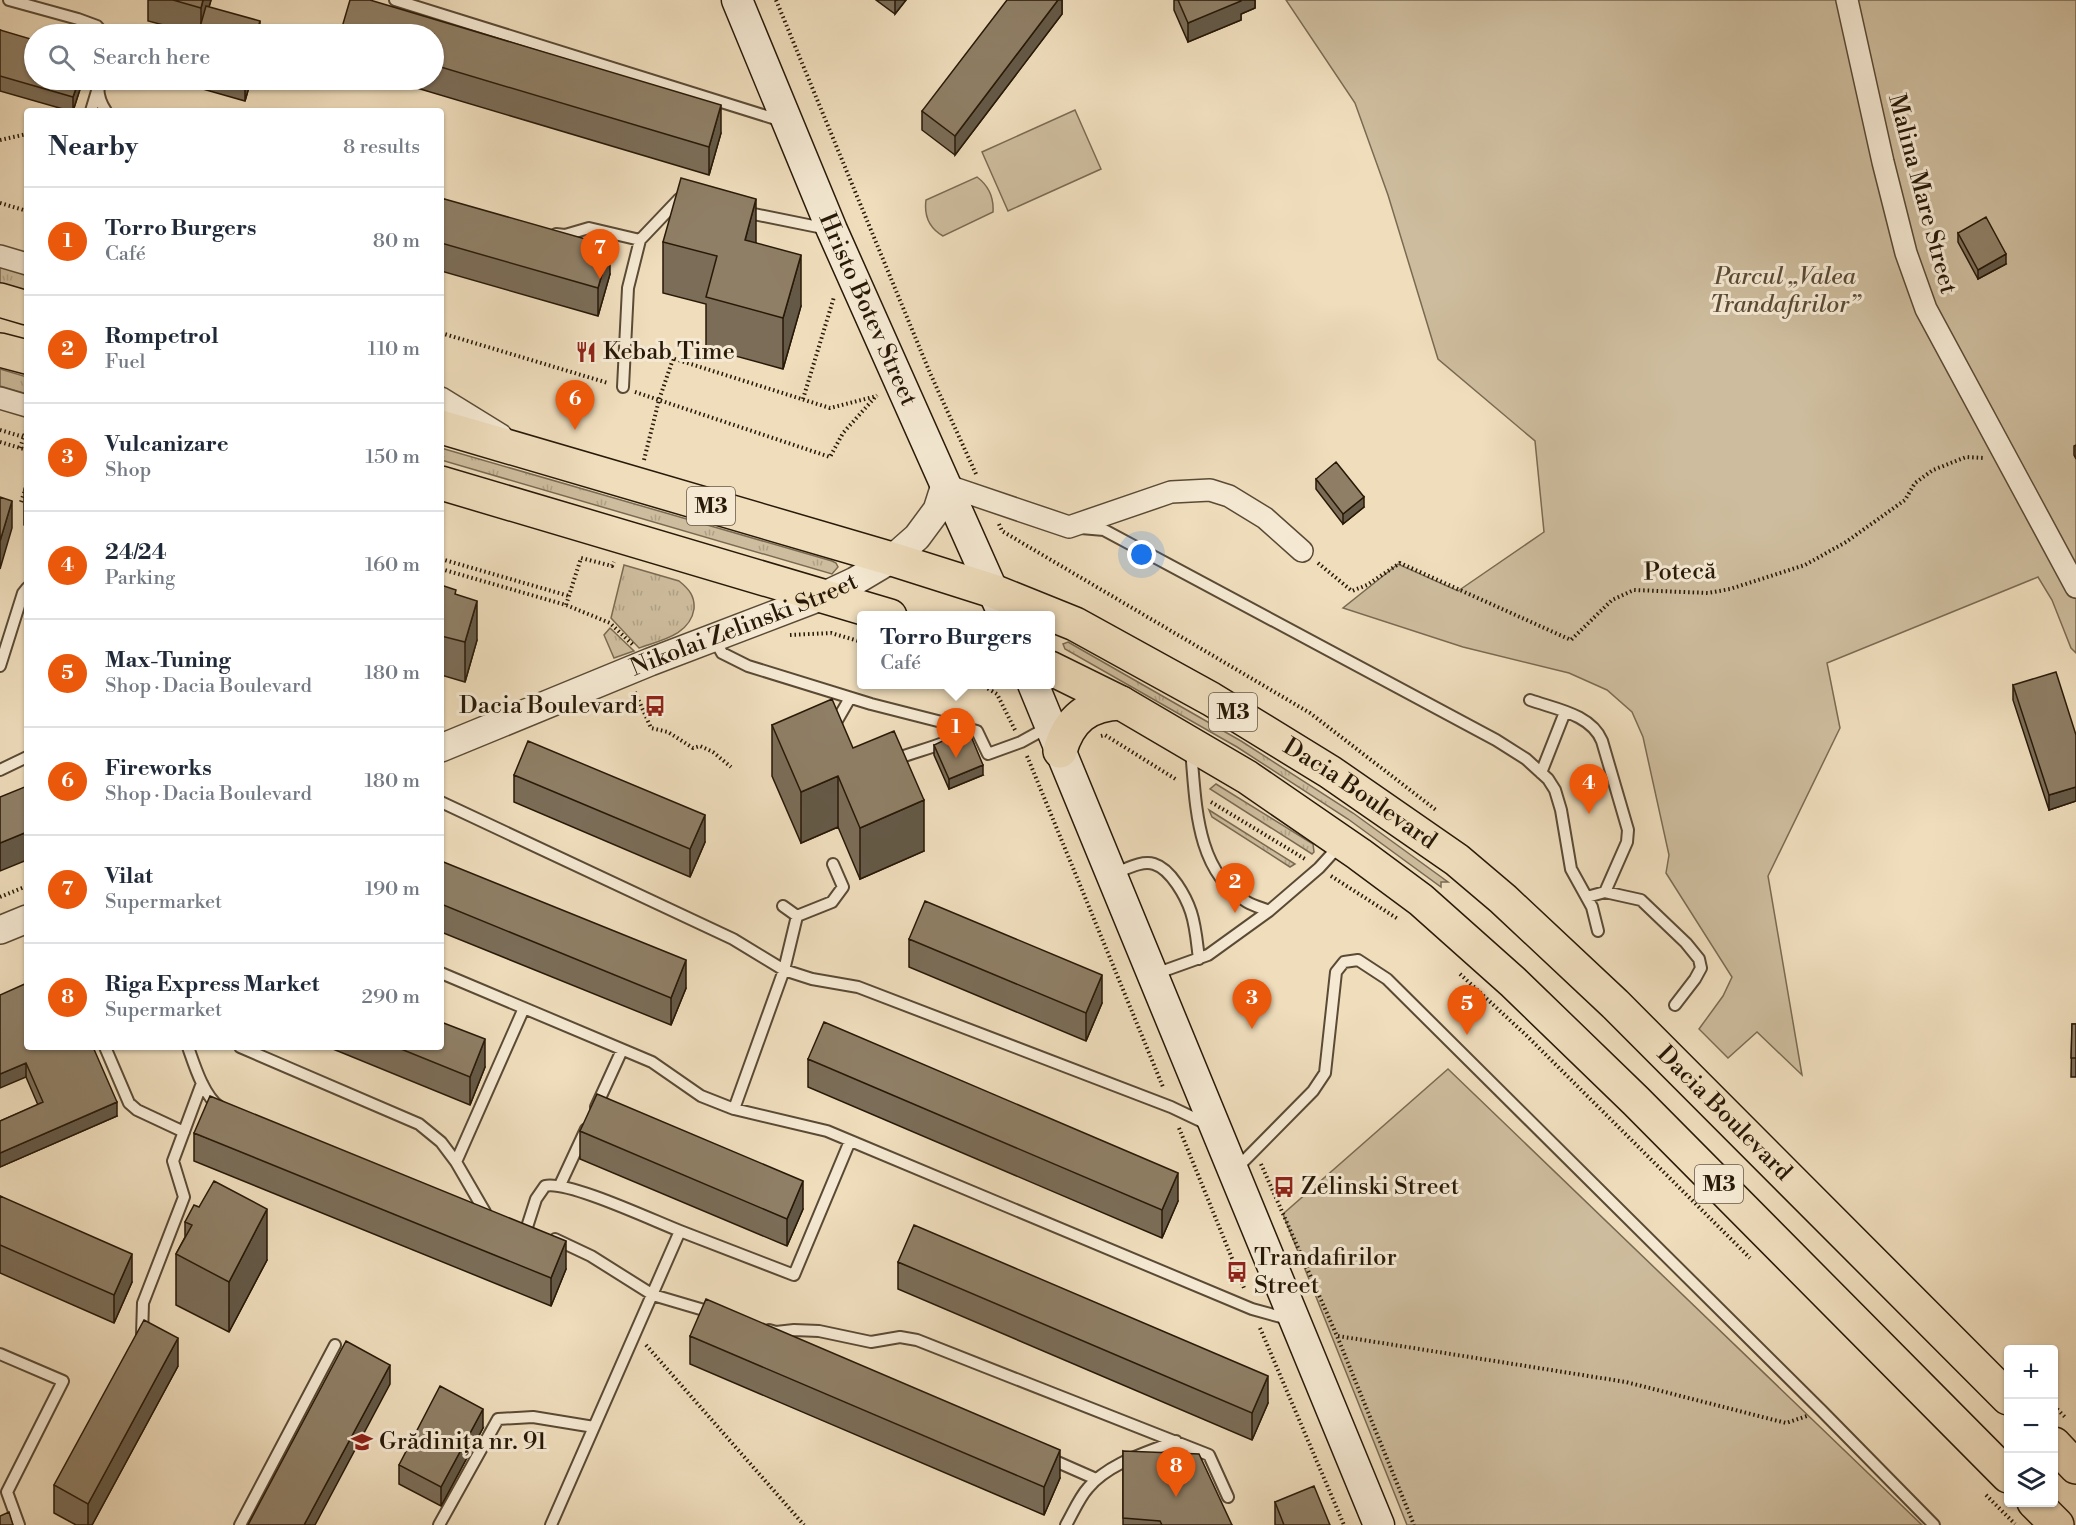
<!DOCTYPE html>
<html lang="en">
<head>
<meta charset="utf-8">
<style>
  :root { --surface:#fff; --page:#f2f2f3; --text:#1f2937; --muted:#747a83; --line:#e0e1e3; --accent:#ea580c }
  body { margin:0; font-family:"Libre Bodoni",serif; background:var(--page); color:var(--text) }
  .controls { position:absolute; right:18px; bottom:18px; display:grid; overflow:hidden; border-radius:6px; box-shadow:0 2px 4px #0004 }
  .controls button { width:54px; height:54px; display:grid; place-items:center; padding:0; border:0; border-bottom:2px solid var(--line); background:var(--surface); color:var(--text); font:30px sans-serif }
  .you { position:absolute; left:1142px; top:555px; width:21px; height:21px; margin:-15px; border:4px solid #fff; border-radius:50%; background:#1a73e8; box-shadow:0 0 0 9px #1a73e833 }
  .badge { display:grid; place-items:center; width:39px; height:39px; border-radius:50%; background:var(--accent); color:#fff; font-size:20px; font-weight:700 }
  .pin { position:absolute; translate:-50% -50px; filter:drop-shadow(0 2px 3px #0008) }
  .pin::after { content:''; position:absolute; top:32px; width:21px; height:18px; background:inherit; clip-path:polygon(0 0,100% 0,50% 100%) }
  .popup { position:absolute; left:857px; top:611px; width:198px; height:78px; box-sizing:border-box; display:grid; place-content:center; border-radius:6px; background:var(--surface); filter:drop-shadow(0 2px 4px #0005); font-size:20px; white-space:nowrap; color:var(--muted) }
  .popup b { font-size:22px; color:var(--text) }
  .popup::after { content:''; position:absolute; left:50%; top:100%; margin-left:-12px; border:12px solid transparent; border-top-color:var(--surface) }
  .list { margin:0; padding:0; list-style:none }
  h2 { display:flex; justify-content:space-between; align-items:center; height:78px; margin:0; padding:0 24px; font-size:26px }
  h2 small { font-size:20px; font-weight:400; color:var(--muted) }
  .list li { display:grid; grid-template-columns:39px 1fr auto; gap:18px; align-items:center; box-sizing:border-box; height:108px; padding:0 24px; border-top:2px solid var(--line) }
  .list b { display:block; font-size:22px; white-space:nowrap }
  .list p { margin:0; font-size:20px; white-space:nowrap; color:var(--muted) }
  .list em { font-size:20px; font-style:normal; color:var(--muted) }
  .icon { flex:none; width:33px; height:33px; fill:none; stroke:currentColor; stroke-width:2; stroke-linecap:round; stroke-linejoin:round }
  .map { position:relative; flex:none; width:2076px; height:1525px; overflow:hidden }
  .search { position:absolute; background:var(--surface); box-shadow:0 2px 4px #0004; left:24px; top:24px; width:420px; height:66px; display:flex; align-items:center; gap:15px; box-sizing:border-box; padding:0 21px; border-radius:33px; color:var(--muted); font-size:22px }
  .panel { position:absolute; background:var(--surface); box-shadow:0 2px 4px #0004; left:24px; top:108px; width:420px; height:942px; border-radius:6px }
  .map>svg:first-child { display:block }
  .grass { fill:url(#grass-tufts); stroke:#7a6a52; stroke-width:1.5 }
  .green { fill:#cdbc9d; stroke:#7a6a52; stroke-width:1.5 }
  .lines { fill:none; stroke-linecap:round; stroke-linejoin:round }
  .service-casing { stroke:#5a4a35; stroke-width:14 }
  .minor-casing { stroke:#5a4a35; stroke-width:24 }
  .tertiary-casing { stroke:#5a4a35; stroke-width:30 }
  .secondary-casing { stroke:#281908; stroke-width:33 }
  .trunk-casing { stroke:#281908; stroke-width:36 }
  .path { stroke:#281908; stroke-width:4; stroke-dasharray:1.5 3; stroke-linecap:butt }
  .service { stroke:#f5e9d3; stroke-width:10 }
  .minor { stroke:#f5e9d3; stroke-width:21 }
  .tertiary { stroke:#f5e9d3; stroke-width:27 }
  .secondary { stroke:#f5e9d3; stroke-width:30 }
  .trunk { stroke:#efddbc; stroke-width:33 }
  .wall { fill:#7b6d58; stroke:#281908; stroke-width:1.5 }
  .shaded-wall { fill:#645947; stroke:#281908; stroke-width:1.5 }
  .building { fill:#8f7f66; stroke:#281908; stroke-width:1.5 }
  .labels { text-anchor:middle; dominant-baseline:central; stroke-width:6; stroke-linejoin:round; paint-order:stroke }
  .shield { fill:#f5e9d3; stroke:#665745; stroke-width:1.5 }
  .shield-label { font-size:22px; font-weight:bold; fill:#281908 }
  .street-label { font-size:24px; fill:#281908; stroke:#f5e9d3 }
  .park-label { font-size:24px; font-style:italic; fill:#5a4a35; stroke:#f5e9d3 }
  .poi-label { font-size:24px; fill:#281908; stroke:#f5e9d3; text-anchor:start }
</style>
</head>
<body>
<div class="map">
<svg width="2076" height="1525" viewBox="0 0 2076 1525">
  <defs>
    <pattern id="grass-tufts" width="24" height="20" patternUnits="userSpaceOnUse" patternTransform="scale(1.5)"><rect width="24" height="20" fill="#cdbc9d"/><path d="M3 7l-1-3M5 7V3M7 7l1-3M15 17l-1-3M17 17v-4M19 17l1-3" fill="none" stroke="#b0a186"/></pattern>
  </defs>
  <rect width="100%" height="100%" fill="#efddbc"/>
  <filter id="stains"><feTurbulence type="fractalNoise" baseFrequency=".00333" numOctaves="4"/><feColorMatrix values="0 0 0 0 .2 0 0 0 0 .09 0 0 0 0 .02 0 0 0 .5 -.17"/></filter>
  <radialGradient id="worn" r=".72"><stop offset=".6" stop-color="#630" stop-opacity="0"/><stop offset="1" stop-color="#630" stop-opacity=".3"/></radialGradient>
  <path class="grass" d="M0 267 27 275V292L0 284Z
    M0 369 27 377V394L0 386Z
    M441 448 832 561 836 563 838 567 832 574 441 460Z
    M624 565 679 581C689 589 695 596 694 609 690 635 661 640 639 648L611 618Z
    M610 628 634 651 614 658 604 635Z
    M1068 642 1241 741 1353 813 1448 882H1441V887L1348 819 1237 747 1065 649 1063 644Z
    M1216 784 1313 844 1314 852 1312 854 1210 789Z
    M1209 810 1295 864 1290 867 1212 817Z"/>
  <path class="green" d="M1286 0H2076V653L2071 648 2052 600 2038 577 1827 663 1840 728 1768 876 1802 1075 1757 1032 1728 1058 1699 1029 1723 996 1732 977 1666 873 1669 855 1643 737 1632 712 1607 690 1569 673 1463 647 1343 608 1398 564 1458 591 1544 532 1535 441 1438 359 1388 195 1355 103Z
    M1075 110 1101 169 1008 211 982 152Z
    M977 177C989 186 994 197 993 212L943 236C929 228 924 215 926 200Z
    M1448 1069 1922 1525H1407L1283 1214Z"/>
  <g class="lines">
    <defs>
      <path id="service" d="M9 0 78 19 97 26 104 34
        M395 0 782 121
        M99 80C97 91 99 101 106 111
        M91 111 97 91
        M744 212 828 229
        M556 234 565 235 589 228 640 240 679 199 684 200
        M623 387 628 288 640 240
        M1081 528 1104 530 1496 740 1526 759 1548 779 1555 790 1561 810 1571 869 1592 907 1598 931
        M713 637 722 653 748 666 871 704 977 731 988 754 1021 742 1050 726
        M0 666 23 593 27 588
        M1530 700C1555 709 1591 714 1602 741L1628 830 1627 842 1605 892
        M837 728 835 724 850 698
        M1191 750C1196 803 1195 871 1247 902 1254 906 1262 908 1269 911
        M893 760C911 753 928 749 946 742L953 725
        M0 770 27 757
        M1541 773 1565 712
        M441 802 733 939 784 970 812 979 858 987 1171 1107 1209 1125
        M1113 874C1125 870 1141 860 1154 864 1171 869 1186 897 1191 912 1196 927 1197 944 1199 959
        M1587 897 1605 892 1641 900 1686 943 1699 959 1701 968 1695 979 1675 1005
        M783 906 797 916 832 902 843 887 833 864
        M441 973 652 1062 701 1096 734 1109 827 1131 1252 1309 1288 1319
        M1155 974 1208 955 1269 911 1319 868 1339 846
        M105 1047 129 1103 137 1110 184 1132
        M188 1047C194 1064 204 1097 220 1107
        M240 1047 419 1124 441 1142 456 1162 485 1212
        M596 1107 622 1050
        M734 1109 784 970 797 916
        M456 1162 524 1008
        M1235 1170 1313 1091 1325 1073 1336 972 1344 962 1358 960 1387 979 1822 1411 1934 1525
        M560 1185 586 1129
        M527 1227 536 1199 545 1186C567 1180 654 1221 680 1231
        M555 1239 591 1256 653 1295 714 1313
        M769 1330 776 1332 794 1330 819 1331 871 1342 900 1337 917 1340 1209 1455 1228 1497
        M142 1335 143 1303 184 1197 173 1161 202 1083
        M0 1354 63 1381 7 1492 19 1525
        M1046 1457 1096 1479
        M240 1525 335 1345
        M439 1525 498 1419 533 1417 594 1427
        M551 1525 680 1231 794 1275 850 1141
        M1066 1525C1073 1513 1079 1498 1088 1488 1109 1463 1146 1453 1176 1441"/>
      <path id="minor" d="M1847 0 1883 162 1906 253 1926 309 2076 587
        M0 256 27 264
        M0 398 27 406
        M441 398 501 435
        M945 485 1069 527 1171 492 1210 490 1229 496 1265 518 1302 551"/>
      <g id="tertiary">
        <path id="s1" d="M441 748 650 662 823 596 855 581 892 559 917 537 937 510 945 485"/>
        <path d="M0 930 27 919"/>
      </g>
      <g id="secondary">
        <path id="s2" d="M737 0 832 230 1004 616"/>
        <path d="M1033 684 1379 1525"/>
      </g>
      <g id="trunk">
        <path d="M0 300 27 308"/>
        <path d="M0 350 27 357"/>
        <path id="s3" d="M441 427 892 559 993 591 1075 624 1211 699 1330 772 1457 860 1503 899 1615 1004 2008 1398"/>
        <path d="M441 483 890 616"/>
        <path d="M1050 668 1121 703 1247 777 1359 854 1421 900 1513 982 1636 1101 2008 1476"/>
        <path d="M1060 751C1069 719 1088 704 1121 703"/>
        <path d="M2054 1444 2076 1467"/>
        <path d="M2034 1502 2057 1525"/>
      </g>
    </defs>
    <use href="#service" class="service-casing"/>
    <use href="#minor" class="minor-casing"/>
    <use href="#tertiary" class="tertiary-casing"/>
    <use href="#secondary" class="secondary-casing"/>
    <use href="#trunk" class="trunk-casing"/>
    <path class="path" d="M776 0 930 373 976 474
      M0 140 27 134
      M0 203 27 211
      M441 333 608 383
      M640 348 830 408 877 396
      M635 392 830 457 843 433 877 395
      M803 399 834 297
      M0 430 27 438
      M0 442 27 450
      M20 448 27 427
      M644 460 659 400 673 359
      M21 502 27 484
      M999 524 1002 531 1310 713 1436 810
      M441 559 569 596
      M1318 563 1352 591 1367 585 1400 563 1571 640 1612 600 1634 590 1708 593 1730 589 1805 565 1846 542 1905 500 1915 483 1933 470 1966 457 1984 458
      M441 569 566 605 610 623 633 645
      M566 605 581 558 612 566 614 562
      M790 635 831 633 862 642
      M980 684 997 694 1015 730
      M635 692 651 728 668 732 693 748 700 746 713 752 731 767
      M1101 736 1105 735 1177 780
      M1027 756 1163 1087
      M1211 802 1305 859
      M1331 876 1398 919
      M0 897 27 886
      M1460 974 1527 1036 1750 1258
      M1179 1128 1244 1288
      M1261 1164 1337 1336 1414 1525
      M1260 1328 1344 1525
      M1338 1336 1626 1382 1786 1423 1807 1416
      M646 1345 804 1525
      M2054 1406 2066 1418
      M1986 1495 2015 1524"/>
    <use href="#service" class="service"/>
    <use href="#minor" class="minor"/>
    <use href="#tertiary" class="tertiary"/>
    <use href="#secondary" class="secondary"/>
    <use href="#trunk" class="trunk"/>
  </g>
  <path class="wall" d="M148 0H211L209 7 260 34H198L148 21Z
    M876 0H906L895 14Z
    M1062 0V14L955 155 922 130V111Z
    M1174 0H1255V8L1241 14V20L1188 42 1174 10Z
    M0 30 83 80 73 111H70L0 91Z
    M434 34 721 133 709 175 390 80H434Z
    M192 80H251L245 101 192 86Z
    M441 198 610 274 598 316 441 271Z
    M1958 233 2006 264 1978 279 1958 242Z
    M663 242 756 243 801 306 783 369 706 348V304L663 293Z
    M2076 445V459L2074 455V446Z
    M1316 479 1364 507 1343 524 1316 489Z
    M27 480V526L24 525V490Z
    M441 585 477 640 465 682 441 675Z
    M2013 685 2076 735V801L2049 810 2013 700Z
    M772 725 853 748 924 851 860 879 838 827 801 843 772 776Z
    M934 745 983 775 949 789 934 755Z
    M514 775 705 842 690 877 514 802Z
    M441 861 686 988 671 1025 441 932Z
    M909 939 1102 1003 1086 1041 909 967Z
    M0 995 117 1116 0 1167V1121L38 1105 26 1077Z
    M2072 1024H2076V1077H2071Z
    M328 1047H441L485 1067 470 1105Z
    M808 1059 1178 1201 1162 1238 808 1087Z
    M580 1131 803 1209 787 1246 580 1159Z
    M194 1133 566 1269 551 1306 194 1161Z
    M0 1196 132 1282 114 1323 0 1273Z
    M199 1207 267 1260 229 1332 176 1305V1254L185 1237V1222Z
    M898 1262 1268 1403 1252 1440 898 1289Z
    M690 1336 1060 1478 1044 1515 690 1364Z
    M178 1366 92 1525H76L54 1513V1485Z
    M483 1428 441 1506 399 1484V1465Z
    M1123 1451 1232 1525H1123Z
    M1275 1502 1330 1525H1275Z"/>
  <path class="shaded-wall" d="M203 0H211L201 34V8Z
    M895 0H906L895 14Z
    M1058 0H1062V14L955 155V136Z
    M1239 0H1255V8L1241 14V20L1188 42V23Z
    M260 21V34H256Z
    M79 80H83L73 111V97Z
    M245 80H251L245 101Z
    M721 105V133L709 175V147Z
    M756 199V250L745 240Z
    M610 246V274L598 316V288Z
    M2006 254V264L1978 279V270Z
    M801 255V306L783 369V318Z
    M1364 497V507L1343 524V514Z
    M12 501V528L0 569V541Z
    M477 601V640L465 682V642Z
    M983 765V775L949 789V779Z
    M838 776V827L801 843V792Z
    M2076 787V801L2049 810V795Z
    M924 800V851L860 879V828Z
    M705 815V842L690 877V849Z
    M27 832V860L0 871V843Z
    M686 960V988L671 1025V998Z
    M1102 975V1003L1086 1041V1013Z
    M485 1039V1067L470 1105V1077Z
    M26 1063V1077L0 1088V1074Z
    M117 1102V1116L0 1167V1153Z
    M1178 1173V1201L1162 1238V1210Z
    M803 1181V1209L787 1246V1219Z
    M267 1209V1260L229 1332V1282Z
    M566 1241V1269L551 1306V1278Z
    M132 1254V1282L114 1323V1295Z
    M178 1338V1366L92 1525H88V1504Z
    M390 1365V1384L315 1525H304Z
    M1268 1376V1403L1252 1440V1413Z
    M483 1409V1428L441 1506V1487Z
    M1060 1450V1478L1044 1515V1487Z"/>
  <path class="building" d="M173 0H203L201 8Z
    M350 0H370L721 105 709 147 434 65V34H340Z
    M1007 0H1058L955 136 922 111Z
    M1178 0H1241V1L1188 23Z
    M206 6 260 21 256 34H198Z
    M0 30 34 40V80H79L73 97 0 76Z
    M681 178 756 199 745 240 801 255 783 318 706 297 717 256 663 242Z
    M441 198 610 246 598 288 441 243Z
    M1986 217 2006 254 1978 270 1958 233Z
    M1336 462 1364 497 1343 514 1316 479Z
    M27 480V491L24 490Z
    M0 497 12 501 0 541Z
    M441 585 456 590 455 594 477 601 465 642 441 636Z
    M2056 672 2076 735V787L2049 795 2013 685Z
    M832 699 853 748 894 731 924 800 860 828 838 776 801 792 772 725Z
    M968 729 983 765 949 779 934 745Z
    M528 741 705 815 690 849 514 775Z
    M27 786V832L0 843V797Z
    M441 861 686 960 671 998 441 904Z
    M925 901 1102 975 1086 1013 909 939Z
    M27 983V1047H93L117 1102 0 1153V1121L43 1102 26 1063 0 1074V995Z
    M441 1022 485 1039 470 1077 396 1047H441Z
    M824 1022 1178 1173 1162 1210 808 1059Z
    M2072 1024H2076V1058H2071Z
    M597 1094 803 1181 787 1219 580 1131Z
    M210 1096 566 1241 551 1278 194 1133Z
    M214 1181 267 1209 229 1282 176 1254 192 1225 185 1222 194 1205 199 1207Z
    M0 1196 132 1254 114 1295 0 1245Z
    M914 1225 1268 1376 1252 1413 898 1262Z
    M706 1299 1060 1450 1044 1487 690 1336Z
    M144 1320 178 1338 88 1504 54 1485Z
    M346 1341 390 1365 304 1525H248Z
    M440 1386 483 1409 441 1487 399 1465Z
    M1123 1451 1199 1454 1232 1525H1162L1160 1521 1123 1518Z
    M1314 1486 1330 1525H1284L1275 1502Z
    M9 1512 13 1525H0V1516Z"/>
  <defs>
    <symbol id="restaurant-bare" viewBox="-9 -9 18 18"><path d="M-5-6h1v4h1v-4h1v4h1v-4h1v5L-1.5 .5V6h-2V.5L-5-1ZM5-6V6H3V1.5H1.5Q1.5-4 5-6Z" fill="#8f2418" stroke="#f5e9d3" stroke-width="2.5" paint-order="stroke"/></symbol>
    <symbol id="bus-bare" viewBox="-9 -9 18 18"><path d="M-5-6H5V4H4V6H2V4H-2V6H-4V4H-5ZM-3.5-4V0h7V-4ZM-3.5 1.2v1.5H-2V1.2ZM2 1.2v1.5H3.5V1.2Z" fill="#8f2418" stroke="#f5e9d3" stroke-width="2.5" paint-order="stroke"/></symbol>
    <symbol id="school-bare" viewBox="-9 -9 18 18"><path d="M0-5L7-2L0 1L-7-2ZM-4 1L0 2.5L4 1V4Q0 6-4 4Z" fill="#8f2418" stroke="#f5e9d3" stroke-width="2.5" paint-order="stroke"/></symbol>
  </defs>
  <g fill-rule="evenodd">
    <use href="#restaurant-bare" x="571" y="337" width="30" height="30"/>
    <use href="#bus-bare" x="640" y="691" width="30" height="30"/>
    <use href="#bus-bare" x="1269" y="1172" width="30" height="30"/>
    <use href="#bus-bare" x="1222" y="1257" width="30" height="30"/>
    <use href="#school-bare" x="347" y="1427" width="30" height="30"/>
  </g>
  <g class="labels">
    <g class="shield">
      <rect x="687" y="487" width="48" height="38" rx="4.5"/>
      <rect x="1209" y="693" width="48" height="38" rx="4.5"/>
      <rect x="1695" y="1165" width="48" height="38" rx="4.5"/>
    </g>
    <g class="shield-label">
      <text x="711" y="506">M3</text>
      <text x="1233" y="712">M3</text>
      <text x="1719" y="1184">M3</text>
    </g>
    <g class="street-label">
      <text transform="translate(1922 194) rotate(75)">Malina Mare Street</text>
      <text stroke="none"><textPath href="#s2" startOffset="336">Hristo Botev Street</textPath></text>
      <text transform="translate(1680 572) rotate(-1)">Potecă</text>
      <text stroke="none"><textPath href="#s1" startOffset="327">Nikolai Zelinski Street</textPath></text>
      <text stroke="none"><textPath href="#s3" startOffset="996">Dacia Boulevard</textPath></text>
      <text stroke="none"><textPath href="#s3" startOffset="1482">Dacia Boulevard</textPath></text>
    </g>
    <g class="park-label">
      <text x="1785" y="277">Parcul „Valea<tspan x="1785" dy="28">Trandafirilor”</tspan></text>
    </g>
    <g class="poi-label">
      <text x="603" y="352">Kebab Time</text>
      <text x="638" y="706" text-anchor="end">Dacia Boulevard</text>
      <text x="1301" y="1187">Zelinski Street</text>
      <text x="1254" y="1258">Trandafirilor<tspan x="1254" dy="28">Street</tspan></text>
      <text x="379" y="1442">Grădinița nr. 91</text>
    </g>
  </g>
  <rect width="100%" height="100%" filter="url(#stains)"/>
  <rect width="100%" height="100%" fill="url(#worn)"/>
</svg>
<div class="controls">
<button>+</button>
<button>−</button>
<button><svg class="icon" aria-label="layers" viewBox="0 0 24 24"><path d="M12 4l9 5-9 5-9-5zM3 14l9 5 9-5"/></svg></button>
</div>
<div class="you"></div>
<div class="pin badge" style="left:956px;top:758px">1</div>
<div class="popup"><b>Torro Burgers</b>Café</div>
<div class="pin badge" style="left:1235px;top:913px">2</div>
<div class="pin badge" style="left:1252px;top:1029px">3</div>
<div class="pin badge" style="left:1589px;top:814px">4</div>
<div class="pin badge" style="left:1467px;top:1035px">5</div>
<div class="pin badge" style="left:575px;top:430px">6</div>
<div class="pin badge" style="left:600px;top:279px">7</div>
<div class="pin badge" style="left:1176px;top:1497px">8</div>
<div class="search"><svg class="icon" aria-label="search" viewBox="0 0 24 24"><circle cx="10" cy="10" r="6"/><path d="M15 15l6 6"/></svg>Search here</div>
<section class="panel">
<h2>Nearby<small>8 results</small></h2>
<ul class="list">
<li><span class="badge">1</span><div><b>Torro Burgers</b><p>Café</p></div><em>80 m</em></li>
<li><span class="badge">2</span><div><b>Rompetrol</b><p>Fuel</p></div><em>110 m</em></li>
<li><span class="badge">3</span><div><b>Vulcanizare</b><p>Shop</p></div><em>150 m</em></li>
<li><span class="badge">4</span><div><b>24/24</b><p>Parking</p></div><em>160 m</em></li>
<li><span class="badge">5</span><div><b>Max-Tuning</b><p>Shop · Dacia Boulevard</p></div><em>180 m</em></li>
<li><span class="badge">6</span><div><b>Fireworks</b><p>Shop · Dacia Boulevard</p></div><em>180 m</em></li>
<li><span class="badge">7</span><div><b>Vilat</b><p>Supermarket</p></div><em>190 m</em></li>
<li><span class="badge">8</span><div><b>Riga Express Market</b><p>Supermarket</p></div><em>290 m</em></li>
</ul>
</section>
</div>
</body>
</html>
